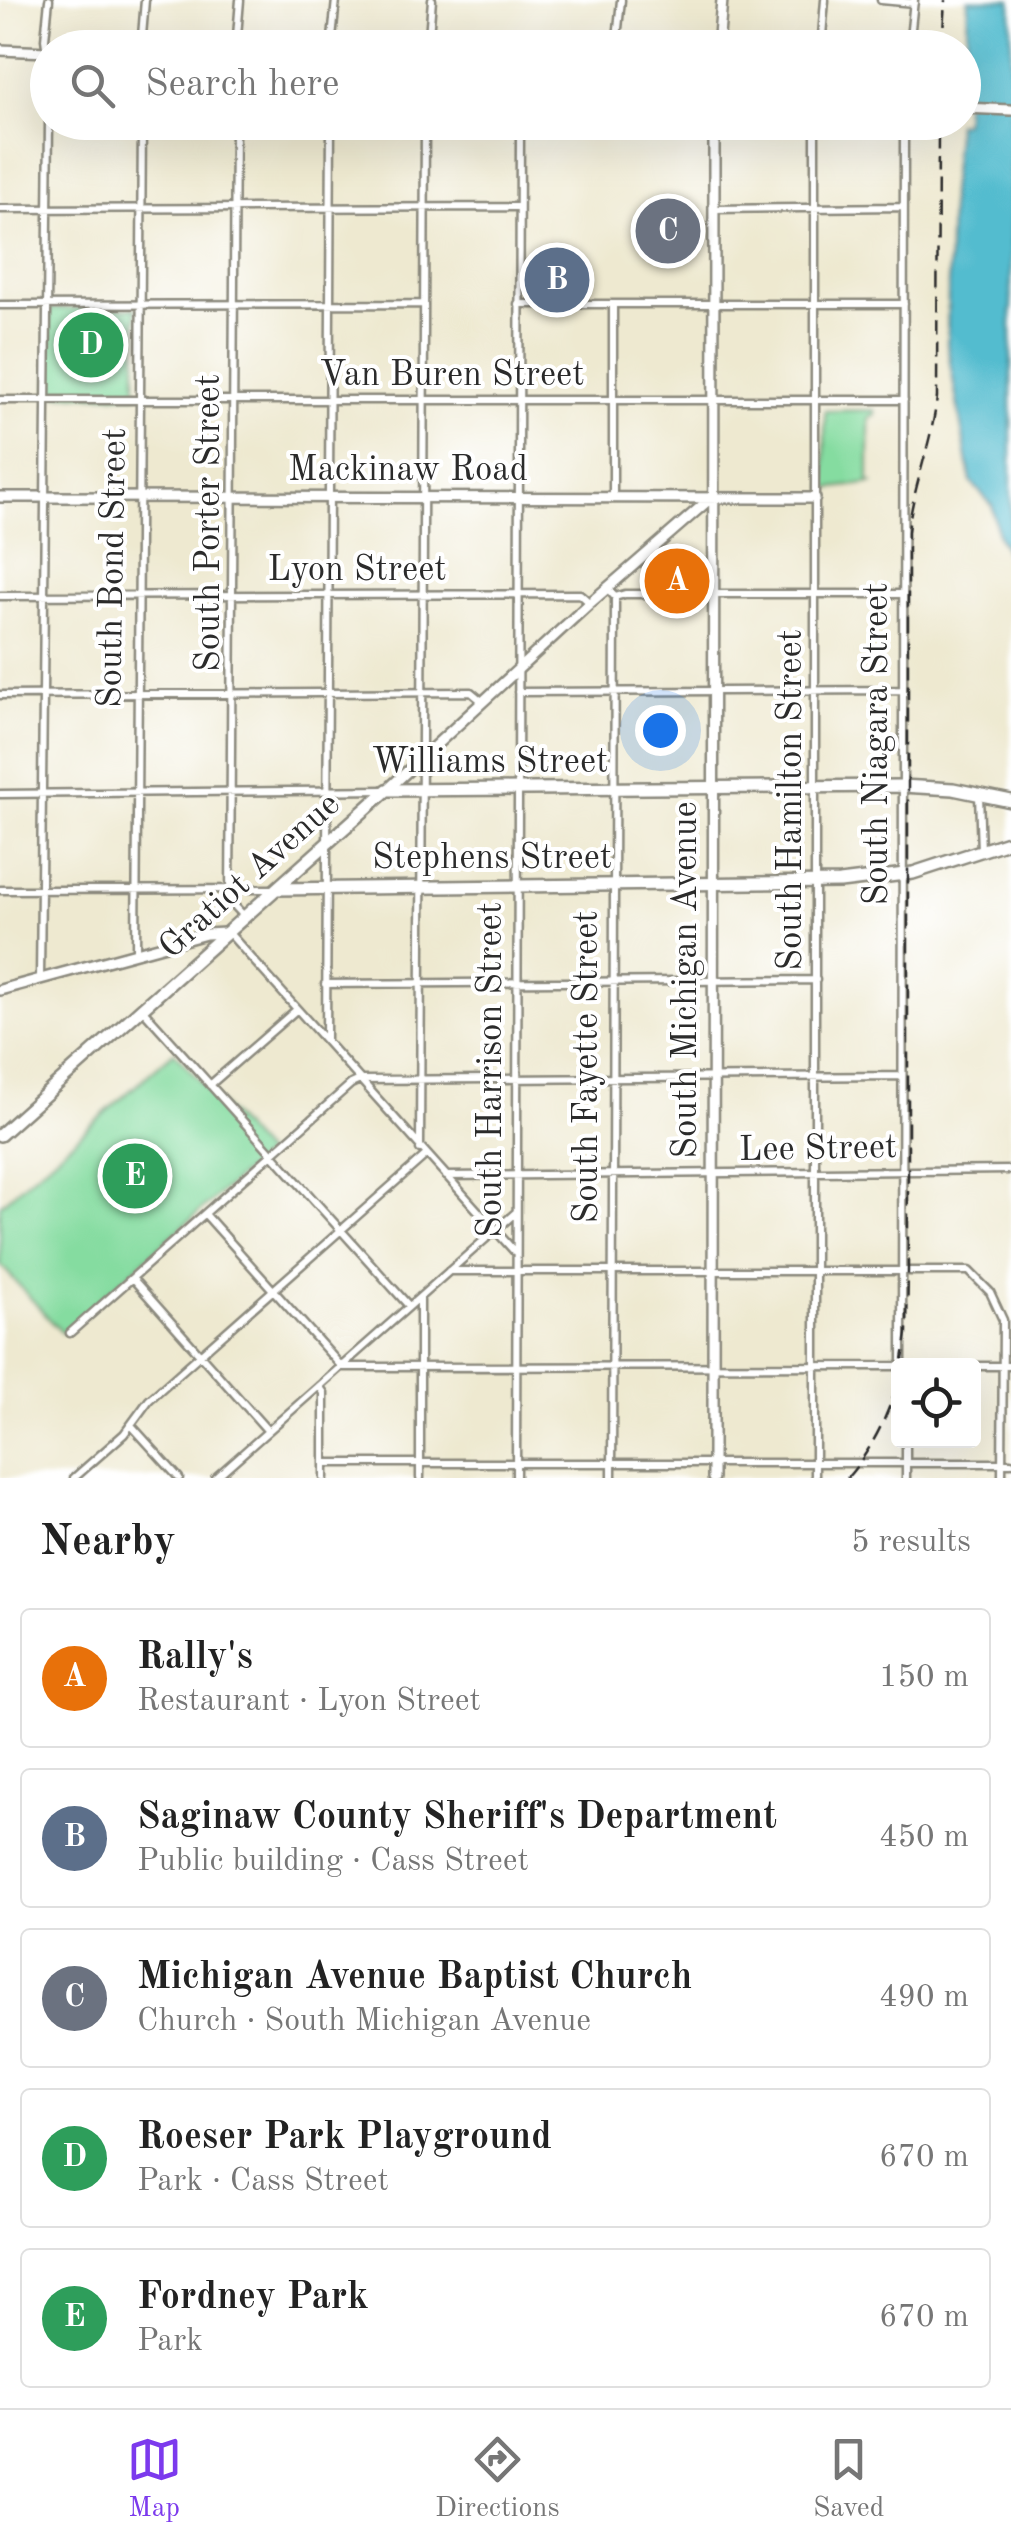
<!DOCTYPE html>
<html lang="en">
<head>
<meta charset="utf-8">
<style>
  :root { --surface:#fff; --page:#f6f6f6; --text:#222; --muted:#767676; --line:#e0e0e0; --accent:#7c3aed }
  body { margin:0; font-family:"Old Standard TT",serif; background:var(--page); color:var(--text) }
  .controls { position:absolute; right:30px; bottom:30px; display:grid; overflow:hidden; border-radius:10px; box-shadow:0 10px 40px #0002 }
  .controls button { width:90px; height:90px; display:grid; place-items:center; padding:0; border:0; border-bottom:2px solid var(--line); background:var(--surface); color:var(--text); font:50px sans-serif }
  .you { position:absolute; left:660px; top:730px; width:35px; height:35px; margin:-25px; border:8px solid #fff; border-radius:50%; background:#1a73e8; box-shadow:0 0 0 15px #1a73e833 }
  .badge { display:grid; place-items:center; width:65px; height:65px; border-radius:50%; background:var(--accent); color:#fff; font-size:32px; font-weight:700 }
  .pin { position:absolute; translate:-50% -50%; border:5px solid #fff; box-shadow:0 2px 10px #0006 }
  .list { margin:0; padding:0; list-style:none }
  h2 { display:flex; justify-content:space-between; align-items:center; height:130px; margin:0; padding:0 40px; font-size:42px }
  h2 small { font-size:32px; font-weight:400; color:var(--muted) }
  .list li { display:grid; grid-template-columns:65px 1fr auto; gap:30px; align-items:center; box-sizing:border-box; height:140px; margin:0 20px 20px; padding:0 20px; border:2px solid var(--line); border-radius:10px }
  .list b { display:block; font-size:38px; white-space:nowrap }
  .list p { margin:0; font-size:32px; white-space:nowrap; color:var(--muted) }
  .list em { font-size:32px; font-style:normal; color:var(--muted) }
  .icon { flex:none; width:55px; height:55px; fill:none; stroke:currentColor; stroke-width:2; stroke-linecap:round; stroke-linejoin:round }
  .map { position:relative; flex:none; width:1011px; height:1478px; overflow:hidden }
  .search { position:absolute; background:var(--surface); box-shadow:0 10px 40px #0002; left:30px; right:30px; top:30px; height:110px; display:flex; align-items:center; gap:25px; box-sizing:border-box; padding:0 35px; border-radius:55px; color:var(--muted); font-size:38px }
  .sheet { height:930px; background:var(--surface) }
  nav { display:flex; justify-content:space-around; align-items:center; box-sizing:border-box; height:140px; border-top:2px solid var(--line); background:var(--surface); font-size:28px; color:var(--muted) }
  nav a { display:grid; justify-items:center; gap:5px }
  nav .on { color:var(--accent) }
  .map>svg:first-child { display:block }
  .green { fill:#85dca0; stroke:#588466; stroke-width:2.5 }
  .water { fill:#53bccf; stroke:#3f747d; stroke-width:2.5 }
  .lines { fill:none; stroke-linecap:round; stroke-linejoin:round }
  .street-casing { stroke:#8c8a7e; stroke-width:11 }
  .secondary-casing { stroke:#8c8a7e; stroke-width:14 }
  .highway-casing { stroke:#8c8a7e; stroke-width:16 }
  .street { stroke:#fff; stroke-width:6 }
  .secondary { stroke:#fff; stroke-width:9 }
  .highway { stroke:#fff; stroke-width:11 }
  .rail { stroke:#2b2b2b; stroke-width:2.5; stroke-dasharray:15 8; stroke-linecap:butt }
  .labels { text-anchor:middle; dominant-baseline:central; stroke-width:8; stroke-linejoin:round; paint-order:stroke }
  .street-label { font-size:35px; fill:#2b2b2b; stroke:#fff }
</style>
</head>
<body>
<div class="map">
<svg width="1011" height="1478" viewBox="0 0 1011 1478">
  <rect width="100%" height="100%" fill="#fff"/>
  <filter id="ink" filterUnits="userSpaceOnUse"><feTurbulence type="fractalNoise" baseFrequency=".01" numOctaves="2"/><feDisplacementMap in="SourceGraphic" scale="20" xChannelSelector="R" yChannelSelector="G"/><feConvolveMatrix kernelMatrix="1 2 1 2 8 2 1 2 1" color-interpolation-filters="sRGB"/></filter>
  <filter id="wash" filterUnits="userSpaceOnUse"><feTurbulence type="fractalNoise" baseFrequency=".0048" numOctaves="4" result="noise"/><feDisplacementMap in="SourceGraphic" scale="40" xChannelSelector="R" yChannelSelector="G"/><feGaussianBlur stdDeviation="2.25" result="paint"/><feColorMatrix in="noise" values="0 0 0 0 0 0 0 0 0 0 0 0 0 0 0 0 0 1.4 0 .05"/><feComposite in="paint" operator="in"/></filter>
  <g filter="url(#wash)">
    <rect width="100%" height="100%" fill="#eee9d0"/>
    <path class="green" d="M136 308V395H49L50 309Z
      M875 410V415L869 417V482L874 483 825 489V411Z
      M174 1052 265 1154 62 1333 0 1264V1205Z"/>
    <path class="water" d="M968 0H1011V563L998 535 992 505 971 482 947 345 950 192 957 123 964 122Z"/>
  </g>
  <g filter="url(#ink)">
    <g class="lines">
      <defs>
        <path id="street" d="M881 0 914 3
          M141 48 145 0
          M236 48 240 0
          M331 48 336 0
          M428 48 432 0
          M616 48 621 0
          M821 48 825 0
          M909 48 914 0
          M47 53 45 39 49 0
          M235 122 230 901 244 916
          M815 122V1478
          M0 209 518 207
          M714 209 903 207
          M518 304H904
          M613 304V498
          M0 305 424 304
          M0 400H904
          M607 588 615 597 625 594H902
          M0 596 580 594 590 603
          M518 692 902 690
          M0 695 471 692 483 702
          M0 794 386 790
          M979 795 981 851
          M0 890 275 889
          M229 933 514 1251
          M136 953 142 122
          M40 979 49 122
          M325 984 816 980
          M143 1010 409 1306
          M326 1041 331 122
          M210 1085 296 1010
          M420 1149 425 122
          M446 1176 1011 1170
          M205 1214 342 1367 898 1366
          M449 1271H969L990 1292 1003 1320 1002 1478
          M132 1278 267 1430
          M70 1333 351 1084 360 1080 902 1076
          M902 1366 904 122
          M974 1366H1011
          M319 1386 324 1393V1478
          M131 1425 179 1478
          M324 1463H1011
          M74 1478 124 1434 149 1400 426 1155
          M215 1478 515 1213
          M420 1478V1298
          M516 1478 520 122
          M612 1478 615 597
          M906 1478V1440"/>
        <path id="secondary" d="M718 48 722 0
          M0 50 48 52
          M964 108 1011 110
          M0 497 815 498
          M387 790 590 603 711 498
          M0 990 206 934 225 933
          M713 1478 714 122"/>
        <path id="highway" d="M276 889 840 882 913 873 1011 841
          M0 1135 387 790 902 786 953 789 1011 801"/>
      </defs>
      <use href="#street" class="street-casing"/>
      <use href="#secondary" class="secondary-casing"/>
      <use href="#highway" class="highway-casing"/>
      <use href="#street" class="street"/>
      <use href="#secondary" class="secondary"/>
      <use href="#highway" class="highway"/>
      <path class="rail" d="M942 48 945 0
        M902 1366 907 1334 908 1269V532C913 486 932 443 937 397L938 122
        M847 1478C871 1451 888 1416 898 1381"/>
    </g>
  </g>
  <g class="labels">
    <g class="street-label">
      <text x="452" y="375">Van Buren Street</text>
      <text x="408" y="470">Mackinaw Road</text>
      <text transform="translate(209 523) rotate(-90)">South Porter Street</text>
      <text transform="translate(113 568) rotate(-89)">South Bond Street</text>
      <text x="357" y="570">Lyon Street</text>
      <text transform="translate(877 744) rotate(-90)">South Niagara Street</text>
      <text x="490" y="762">Williams Street</text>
      <text transform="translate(791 800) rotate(-90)">South Hamilton Street</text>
      <text x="492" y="858">Stephens Street</text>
      <text transform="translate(250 876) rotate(-42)">Gratiot Avenue</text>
      <text transform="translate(686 980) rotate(-90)">South Michigan Avenue</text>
      <text transform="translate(587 1067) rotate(-90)">South Fayette Street</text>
      <text transform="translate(491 1070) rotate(-90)">South Harrison Street</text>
      <text transform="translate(818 1149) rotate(-1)">Lee Street</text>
    </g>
  </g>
</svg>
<div class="controls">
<button><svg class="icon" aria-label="locate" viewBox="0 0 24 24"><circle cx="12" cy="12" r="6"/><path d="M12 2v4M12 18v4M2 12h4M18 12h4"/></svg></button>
</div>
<div class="you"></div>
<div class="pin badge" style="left:677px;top:581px;background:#e8710a">A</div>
<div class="pin badge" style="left:557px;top:280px;background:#5c6f8a">B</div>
<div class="pin badge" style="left:668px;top:231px;background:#6b7280">C</div>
<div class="pin badge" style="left:91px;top:345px;background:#2e9e5b">D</div>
<div class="pin badge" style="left:135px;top:1176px;background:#2e9e5b">E</div>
<div class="search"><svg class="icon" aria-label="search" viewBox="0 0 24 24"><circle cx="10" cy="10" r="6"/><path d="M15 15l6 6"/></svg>Search here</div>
</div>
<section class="sheet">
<h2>Nearby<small>5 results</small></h2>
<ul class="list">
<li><span class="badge" style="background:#e8710a">A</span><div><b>Rally's</b><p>Restaurant · Lyon Street</p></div><em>150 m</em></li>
<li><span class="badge" style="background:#5c6f8a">B</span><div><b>Saginaw County Sheriff's Department</b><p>Public building · Cass Street</p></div><em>450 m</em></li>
<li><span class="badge" style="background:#6b7280">C</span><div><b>Michigan Avenue Baptist Church</b><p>Church · South Michigan Avenue</p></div><em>490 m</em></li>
<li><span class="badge" style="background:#2e9e5b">D</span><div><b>Roeser Park Playground</b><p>Park · Cass Street</p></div><em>670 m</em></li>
<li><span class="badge" style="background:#2e9e5b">E</span><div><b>Fordney Park</b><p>Park</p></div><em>670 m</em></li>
</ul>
</section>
<nav>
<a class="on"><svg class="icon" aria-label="map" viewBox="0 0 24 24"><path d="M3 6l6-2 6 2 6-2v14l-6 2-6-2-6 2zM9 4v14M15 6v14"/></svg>Map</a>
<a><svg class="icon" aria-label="directions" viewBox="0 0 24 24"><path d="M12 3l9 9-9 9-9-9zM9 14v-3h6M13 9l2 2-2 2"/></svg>Directions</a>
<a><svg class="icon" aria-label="saved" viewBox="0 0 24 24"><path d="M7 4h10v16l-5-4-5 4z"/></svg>Saved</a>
</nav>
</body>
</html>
